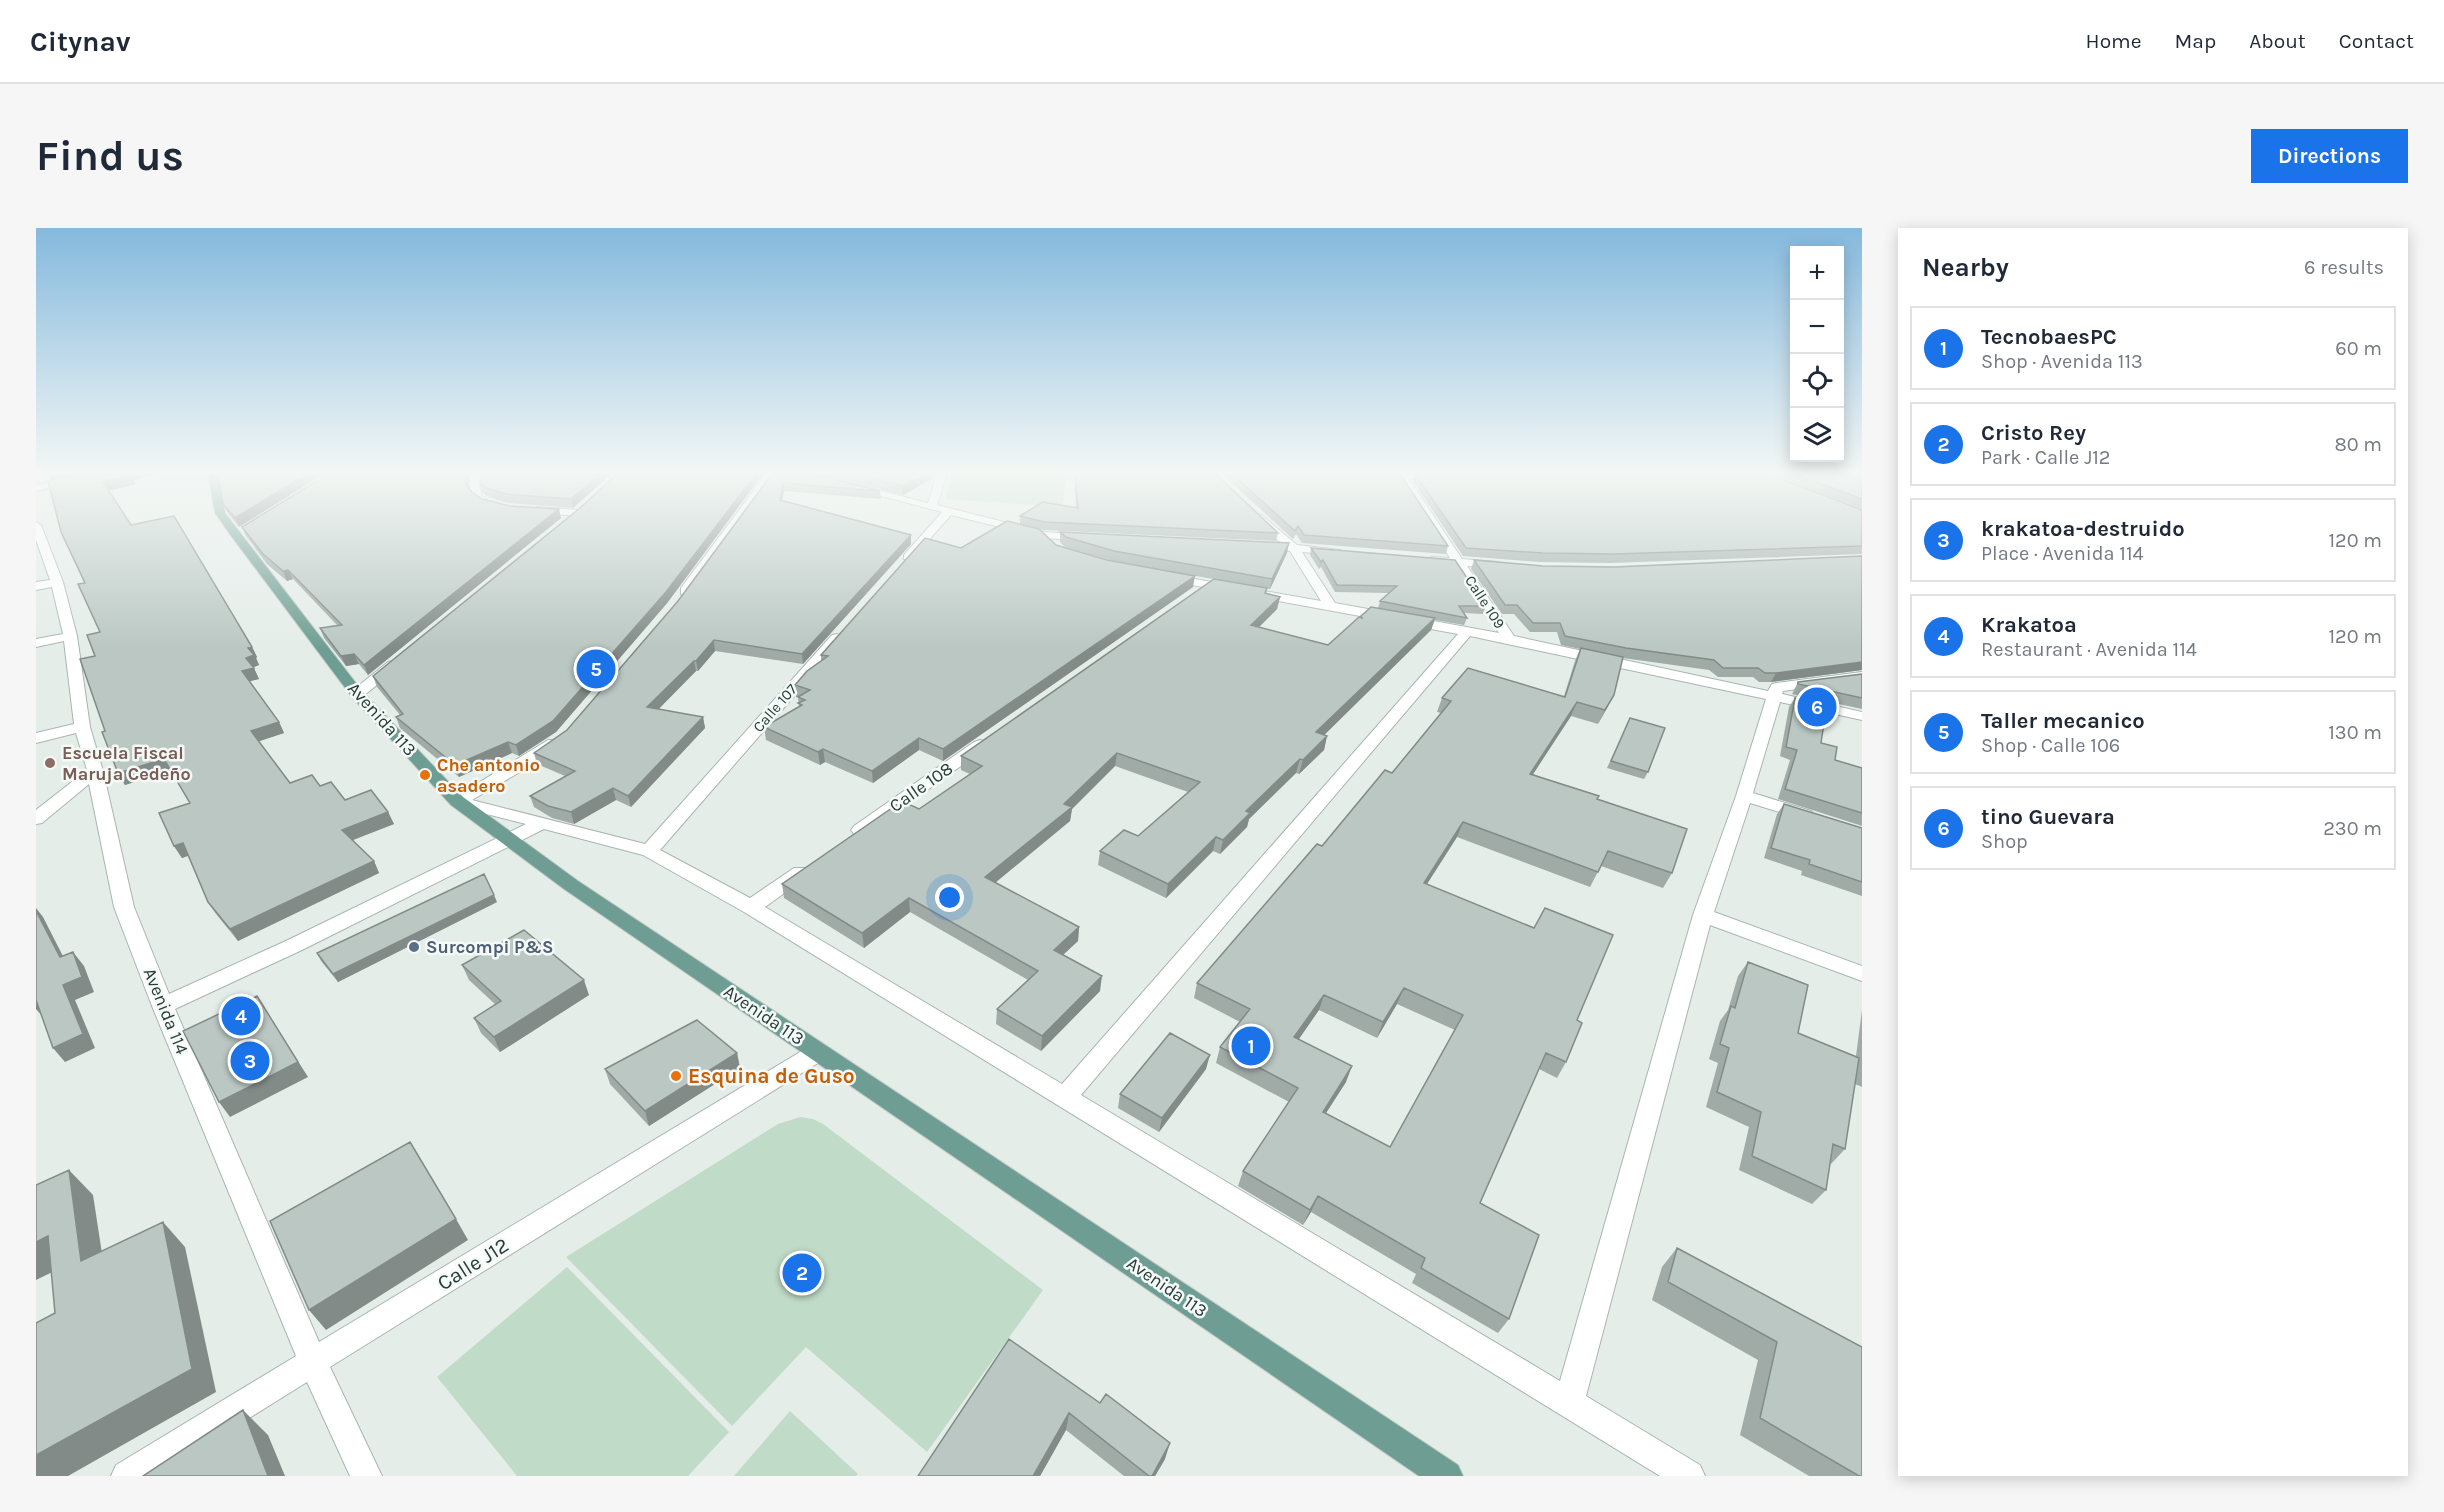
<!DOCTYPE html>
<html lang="en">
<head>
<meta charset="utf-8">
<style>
  :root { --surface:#fff; --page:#f6f6f7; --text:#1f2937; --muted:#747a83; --line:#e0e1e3; --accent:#1a73e8 }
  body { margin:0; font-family:Karla,sans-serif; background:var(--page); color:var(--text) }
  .controls { position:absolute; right:18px; top:18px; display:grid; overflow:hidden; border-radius:0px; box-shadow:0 3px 15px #0003 }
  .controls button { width:54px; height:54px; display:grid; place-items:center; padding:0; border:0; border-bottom:2px solid var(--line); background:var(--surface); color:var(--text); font:30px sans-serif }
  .you { position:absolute; left:914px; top:670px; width:21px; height:21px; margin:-15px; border:4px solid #fff; border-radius:50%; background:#1a73e8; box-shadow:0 0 0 9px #1a73e833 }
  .badge { display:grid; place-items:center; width:39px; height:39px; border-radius:50%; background:var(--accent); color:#fff; font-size:20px; font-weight:700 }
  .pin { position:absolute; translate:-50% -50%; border:3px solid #fff; box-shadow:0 2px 6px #0006 }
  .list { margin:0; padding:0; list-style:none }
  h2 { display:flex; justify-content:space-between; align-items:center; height:78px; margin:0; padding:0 24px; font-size:26px }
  h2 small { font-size:20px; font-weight:400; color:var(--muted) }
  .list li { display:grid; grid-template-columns:39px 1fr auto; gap:18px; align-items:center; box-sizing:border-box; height:84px; margin:0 12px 12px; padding:0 12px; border:2px solid var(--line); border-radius:0px }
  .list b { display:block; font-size:22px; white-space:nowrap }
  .list p { margin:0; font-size:20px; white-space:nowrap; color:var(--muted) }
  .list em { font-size:20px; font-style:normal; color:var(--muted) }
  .icon { flex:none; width:33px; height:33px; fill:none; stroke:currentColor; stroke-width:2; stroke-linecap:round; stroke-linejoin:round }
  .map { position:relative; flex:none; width:1826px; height:1248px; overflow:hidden; border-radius:0px }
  header { display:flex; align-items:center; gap:36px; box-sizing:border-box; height:84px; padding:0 30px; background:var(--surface); border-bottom:2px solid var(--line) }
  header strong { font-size:28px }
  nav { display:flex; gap:33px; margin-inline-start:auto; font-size:21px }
  .intro { display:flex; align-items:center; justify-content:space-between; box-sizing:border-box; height:144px; padding:0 36px }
  h1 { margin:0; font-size:42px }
  .button { padding:15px 27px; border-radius:0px; background:var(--accent); color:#fff; font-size:21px; font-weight:700 }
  main { display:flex; gap:36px; padding:0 36px }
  aside { flex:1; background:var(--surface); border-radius:0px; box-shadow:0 3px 15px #0003 }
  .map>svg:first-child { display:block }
  .green { fill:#c0dbc8 }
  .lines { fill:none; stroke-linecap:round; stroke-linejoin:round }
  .minor-casing { stroke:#a8b5b0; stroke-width:2 }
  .primary-casing { stroke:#c2c9c7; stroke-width:2 }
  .minor { fill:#fff; fill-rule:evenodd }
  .primary { fill:#6e9e93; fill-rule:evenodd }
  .wall { fill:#a0aba7; fill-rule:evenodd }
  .shaded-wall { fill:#828b88 }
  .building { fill:#bac7c2; stroke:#828b88; stroke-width:1.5; fill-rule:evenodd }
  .education-dot { fill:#8d6e63; stroke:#f5f9f7; stroke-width:2 }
  .food-dot { fill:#e8710a; stroke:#f5f9f7; stroke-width:2 }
  .service-dot { fill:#5c6f8a; stroke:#f5f9f7; stroke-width:2 }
  .labels { text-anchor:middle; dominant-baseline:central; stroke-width:5; stroke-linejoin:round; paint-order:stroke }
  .far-street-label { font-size:15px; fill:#263d37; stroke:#f5f9f7 }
  .street-label { font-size:18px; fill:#263d37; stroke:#f5f9f7 }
  .education-label { font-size:18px; font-weight:bold; fill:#785e54; stroke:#f5f9f7; text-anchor:start }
  .food-label { font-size:18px; font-weight:bold; fill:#c56008; stroke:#f5f9f7; text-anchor:start }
  .service-label { font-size:18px; font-weight:bold; fill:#4e5e75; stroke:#f5f9f7; text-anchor:start }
  .near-food-label { font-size:21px; font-weight:bold; fill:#c56008; stroke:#f5f9f7; text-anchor:start }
  .near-street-label { font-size:21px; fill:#263d37; stroke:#f5f9f7 }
</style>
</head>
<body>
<header>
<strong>Citynav</strong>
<nav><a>Home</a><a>Map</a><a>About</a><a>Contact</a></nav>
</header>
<div class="intro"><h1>Find us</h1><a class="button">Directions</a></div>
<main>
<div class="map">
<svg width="1826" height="1248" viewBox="0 0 1826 1248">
  <rect width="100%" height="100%" fill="#e5ede9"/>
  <path class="green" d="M916 246H1030L1027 279 909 271Z
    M764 889 777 891 787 896 1007 1062 891 1224 770 1119 696 1198 530 1029 742 896Z
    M531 1039 693 1204 652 1248H481L401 1149Z
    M754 1183 822 1246 820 1248H698Z"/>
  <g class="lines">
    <defs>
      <path id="minor" d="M53 246H71L0 263V257Z
        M437 246H447L443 254 445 267 452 273 463 275V279L445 277 436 270 433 254Z
        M730 246H740L653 366H645V360Z
        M901 246H911L901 277 1008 304 1049 307 1055 310 1049 313 1008 310 915 287 876 331H868V327L906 284 816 260 821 257 892 275Z
        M1360 246H1407L1409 248 1404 251H1373L1426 331 1462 334 1468 337 1462 340 1431 338 1478 408 1732 463 1736 456 1741 455 1826 444V452L1747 463 1746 466 1826 484V492L1744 474 1717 565 1775 583 1778 587 1775 591 1769 592 1714 575 1678 684 1826 738V753L1674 697 1550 1168 1664 1237 1669 1248H1624L708 684 607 627 508 601 266 722 139 781 283 1114 774 818 782 815 790 818 793 824 790 830 294 1139 346 1248H314L271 1154 120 1248H75L80 1237 260 1128 116 778 78 679 53 556 6 595 0 596V582L51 542 40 505 0 515V505L38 496 28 413 0 419V411L27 406 16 359 0 362V354L14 352 0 312V294L5 297 27 354 41 408 54 499 67 543 98 679 133 766 252 712 490 596 415 577 413 573 512 512H524L526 515 506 531 436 572 609 616 796 407 801 406 808 410 806 413 624 622 714 670 758 640H772L774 644 772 648 729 679 1026 856 1422 406 1134 353 1130 352V346L1285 373 1254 323 1225 320 1223 318 1229 315 1246 316 1220 291V287L1224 286 1261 317 1304 322V326L1300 327 1266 324 1299 375 1463 405 1419 337 1396 335 1390 332 1396 329 1414 330ZM1434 408 1730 471 1700 568 1657 687 1524 1153 1045 867Z
        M501 279 541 282 546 285 541 288 497 284 496 282Z
        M357 433 362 434 364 437 362 440 326 469H316L314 466 316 463 352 434Z
        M944 512 950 514 952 517 950 520 830 606H818L815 602 818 598 938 514Z"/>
      <path id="primary" d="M172 246H182L189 285 326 463 427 569 542 653 1422 1237 1427 1248H1383L528 661 415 577 316 469 196 309 179 285Z"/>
    </defs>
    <use href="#minor" class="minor-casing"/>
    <use href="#primary" class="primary-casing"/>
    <use href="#minor" class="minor"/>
    <use href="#primary" class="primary"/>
  </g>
  <path class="wall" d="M11 246H122L98 252 100 256 73 262 95 297 138 288 216 419 221 429 220 430 223 437 217 439 223 451 213 453 243 494 248 505 223 513 254 555 276 547 284 558 295 554 309 572 335 562 352 584 358 596 316 612 338 633 343 645 202 713 180 686 172 674 152 628 146 630 138 618 123 585 154 575 135 542 89 557 82 545 66 504 69 503 44 431 59 428 51 407 64 404 42 356 49 355 25 304 12 253 37 247 15 252Z
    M182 246 203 299 191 284 187 276Z
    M435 246 432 259 436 264 446 271 525 290 332 447 323 436 310 438 288 410 284 400 301 397 257 351 251 353 231 336 210 308 206 299Z
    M575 246 537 280 472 275 452 269 446 264 444 255Z
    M736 246 844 263 845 271 748 263 746 272 875 316 767 436 679 423 662 443H660L622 481 667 489 669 500 595 579 580 572 538 596 516 590 498 579 494 568 529 548 501 536 498 525 531 502 642 373Z
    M781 246H897V250L867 267Z
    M1038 246H1180L1242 305 1240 313 1008 302 984 296V288L1040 280Z
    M1186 246H1364L1412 318 1410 326 1266 315 1260 306 1257 311Z
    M1379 246 1826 282V326L1574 335 1504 334 1427 328 1377 253Z
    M1736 246H1826V281Z
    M544 280 632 374 520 504 483 528 476 525 423 549 364 500 360 489 364 487 341 459 337 448Z
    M1024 304 1251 325 1234 361H1231L1230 366 1244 369 1241 381 1223 399 1292 417 1324 390 1325 388 1342 380 1344 373 1353 365 1299 364 1285 339 1283 341 1274 327 1275 320 1450 378 1447 386 1428 385 1431 390 1428 397 1399 392 1395 402 1288 507 1291 508 1288 522 1263 546 1260 545 1213 591 1211 599 1184 626 1177 623 1130 670 1062 637 1064 623 1102 608 1152 564 1079 538 1036 581 1034 593 959 655 1043 699 1042 713 1027 727 1064 763 1005 823 960 796 961 781 992 752 874 684 828 720 748 670 746 656 883 581 934 546 925 542V528L1177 351 1077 333 1029 319 1024 314Z
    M1020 317 1157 359 907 533 883 522 837 555 789 534 784 537 730 512 728 499 763 479 762 469H760L759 457 785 433V427L925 320Z
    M1826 328V442L1735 454H1723L1717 449H1682L1673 442 1587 430 1578 467 1562 496 1535 488 1497 546 1561 571 1636 645 1627 660 1565 638 1554 659 1421 609 1391 656 1541 792 1530 834 1521 850 1503 841 1444 975 1473 1091 1462 1105 1376 1055 1380 1046 1275 984 1267 997 1202 958 1207 943 1253 874 1180 835 1184 819 1204 794 1158 770 1161 755 1286 618 1356 545 1405 485 1401 484 1406 470 1528 468 1539 433 1544 421 1525 417 1521 404H1494L1478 386H1466L1435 341 1438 332 1507 338 1578 339ZM1361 776 1419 802 1354 919 1290 885 1310 854 1263 811 1283 782 1341 810Z
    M1826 446V481L1756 466 1762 454Z
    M1759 470 1785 515 1799 532 1826 540V598L1742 571 1754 532 1744 528 1753 479Z
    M1594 490 1612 544 1608 551 1571 540Z
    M1748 576 1826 600V668L1765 647 1766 643 1728 630 1741 586Z
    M461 674 302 754 285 733 281 725Z
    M1712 734 1762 805 1820 828 1826 782V859L1819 856 1809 921 1795 936 1794 935 1790 962 1776 976 1703 942 1713 899 1670 879 1682 835 1673 831 1684 793 1692 782 1702 748Z
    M426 737 553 767 464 824 445 805 438 790 460 777 433 752Z
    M701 825 704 840 613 898 574 856 569 841Z
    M1170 841 1123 904 1082 880 1084 866Z
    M1641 1020 1826 1119V1248H1773L1704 1207 1722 1132 1616 1072 1626 1039Z
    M973 1111 1129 1231 1119 1248H1088L1030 1202 1004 1248H882Z"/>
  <path class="shaded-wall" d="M11 246H43L15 252Z
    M91 246H122L98 252 100 256 72 263 67 254Z
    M271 246H288L203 299 199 290Z
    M431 246H435L431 263 429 255Z
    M564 246H575L537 280 535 271Z
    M720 246H727L632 374 520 504 483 528 480 517Z
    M889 246H897V250L867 267V258Z
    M747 255 748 263 745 280 744 272Z
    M523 281 525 290 332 447 328 437Z
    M875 307V316L767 436 766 426Z
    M1253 315 1251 325 1234 361 1236 351Z
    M252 342 257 351 251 353 247 343Z
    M1159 348 1157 359 907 533V521Z
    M1244 369 1241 381 1213 409 1215 397Z
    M1399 390 1395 402 1277 518 1280 504Z
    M678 412 679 423 662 443 660 433Z
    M216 419 221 429 220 430 223 437 215 440 210 430 212 420Z
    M318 426 323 436 310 438 305 428Z
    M658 433 660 443 614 490 611 479Z
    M1826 434V442L1735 454 1740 445Z
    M218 440 223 451 211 454 206 443Z
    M1578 467 1571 480 1562 496 1569 482Z
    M1541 474 1535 488 1488 560 1494 546Z
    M667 489 669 500 595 579 592 568Z
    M243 494 248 505 221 514 215 503Z
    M1291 508 1288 522 1263 546 1267 532Z
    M883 510V522L837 555 836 543Z
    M472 514 476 525 423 549 419 537Z
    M787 521 789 534 784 537 782 524Z
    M1081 525 1079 538 1036 581 1034 593 949 663V649Z
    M128 531 135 542 89 557 82 545Z
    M1264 531 1260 545 1213 591 1211 599 1184 626 1187 612 1210 583Z
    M577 560 580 572 538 596 535 584Z
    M352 584 358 596 312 614 306 602Z
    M1427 594 1421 609 1382 670 1388 655Z
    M1180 609 1177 623 1130 670 1132 656Z
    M147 615 154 627 146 630 138 618Z
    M338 633 343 645 202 713 194 701Z
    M458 667 461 674 302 754 297 746Z
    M873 670 874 684 828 720 826 705Z
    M0 680 7 689 35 744 24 729 0 683Z
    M1043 699 1042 713 1017 736 1018 722Z
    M37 724 48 738 58 764 39 772 59 820 29 834 17 820 27 757Z
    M1066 748 1064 763 1005 823 1006 808Z
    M548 752 553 767 464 824 458 809Z
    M1368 760 1361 776 1341 810 1347 794Z
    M1288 767 1283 782 1253 825 1258 809Z
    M221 768 272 849 194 889 183 874Z
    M0 772 9 791 0 781Z
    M701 825 704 840 613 898 609 883Z
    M1174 827 1170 841 1123 904 1126 890Z
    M1316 838 1310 854 1281 899 1287 884Z
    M33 942 57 967 71 1058 45 1033Z
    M1282 968 1275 984 1267 997 1274 982Z
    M420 991 432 1012 290 1102 273 1082Z
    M127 994 149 1019 180 1164 32 1248H0V1227Z
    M12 1008 39 1033 0 1052V1014Z
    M207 1182 232 1207 249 1248H232Z
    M1033 1185 1030 1202 1004 1248H997Z
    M1134 1215 1129 1231 1119 1248H1116Z"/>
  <path class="building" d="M42 246H93L95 247 67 254 95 297 138 288 216 419 212 420 218 427 210 430 218 440 206 443 243 494 215 503 254 555 276 547 284 558 295 554 309 572 335 562 352 584 306 602 338 633 194 701 172 674 147 615 138 618 123 585 154 575 128 531 82 545 66 504 69 503 44 431 59 428 51 407 64 404 42 356 49 355 25 304 12 253Z
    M182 246H271L199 290 187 276Z
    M292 246H431L429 255 436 264 446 271 474 278 523 281 328 437 318 426 305 428 284 400 306 397 252 342 247 343 227 326 206 299Z
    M445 246H564L535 271 470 266 450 260 444 255Z
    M581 246H720L630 364 517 493 480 517 472 514 419 537 360 489 367 486 337 448 544 280Z
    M736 246H778L844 263 747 255 744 272 875 307 766 426 678 412 660 433H658L611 479 667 489 592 568 577 560 535 584 512 578 494 568 539 543 498 525 531 502 642 373Z
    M815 246H889L867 258Z
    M1039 246H1180L1242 305 1009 294 984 288 1007 274 1042 280Z
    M1196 246H1364L1412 318 1268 307 1262 298 1259 303Z
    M1379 246H1733L1826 282V318L1578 326 1507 325 1430 320Z
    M1759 246H1826V271Z
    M971 293 1003 301 1020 317 1071 332 1159 348 907 521 883 510 836 543 787 521 782 524 728 499 766 477 762 475 769 472 762 469 774 462 759 457 771 443 792 428 785 427 889 310 925 320Z
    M1024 304 1253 315 1236 351 1078 323 1030 309Z
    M1275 320 1419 332 1450 378H1423L1431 390 1344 373 1361 358 1301 357 1287 332 1285 334Z
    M1826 328V434L1740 445H1729L1722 440H1687L1678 432 1590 420 1529 408 1524 395H1497L1481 377H1469L1438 332 1507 338 1578 339Z
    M1178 351 1231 360 1229 365 1244 369 1215 397 1292 417 1323 389 1326 390 1325 388 1335 379 1399 390 1280 504 1291 508 1267 532 1264 531 1210 583 1214 585 1187 612 1180 609 1132 656 1064 623 1088 602 1102 608 1164 554 1081 525 1028 576 1036 579 949 649 1043 699 1018 722 1066 748 1006 808 961 781 1002 743 873 670 826 705 746 656 866 573 883 581 946 538 925 528Z
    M1545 420 1587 429 1578 467 1569 482 1541 474 1494 546 1563 568 1561 571 1651 601 1636 645 1572 623 1562 644 1427 594 1388 655 1498 700 1509 680 1577 707 1541 792 1546 795 1530 834 1510 825 1444 975 1503 1007 1473 1091 1385 1040 1389 1030 1282 968 1274 982 1207 943 1262 860 1184 819 1214 781 1161 755 1281 616 1286 618 1349 542 1356 545 1415 473 1406 470 1432 440 1529 469ZM1368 760 1427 787 1354 919 1287 884 1316 838 1258 809 1288 767 1347 794Z
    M1826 446V470L1762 456V454Z
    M1759 470 1791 476 1785 515 1801 519 1799 532 1826 540V585L1749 561 1761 522 1750 519Z
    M1594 490 1629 500 1612 544 1575 533Z
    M1748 576 1826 600V654L1773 636 1774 632 1735 620Z
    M448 646 458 667 297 746 281 725Z
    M0 683 24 729 37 724 46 749 27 757 47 806 17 820 0 772Z
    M488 702 548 752 458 809 438 790 465 773 426 737Z
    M1712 734 1772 757 1762 805 1823 830 1809 921 1797 916 1790 962 1716 928 1725 884 1681 864 1693 820 1684 816 1695 778 1699 780Z
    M221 768 262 834 183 874 147 803Z
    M661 792 701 825 609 883 569 841Z
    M1134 805 1174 827 1126 890 1084 866Z
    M374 914 420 991 273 1082 234 993Z
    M33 942 45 1033 127 994 156 1141 0 1227V1095L19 1085 12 1008 0 1014V957Z
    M1641 1020 1826 1119V1248H1823L1724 1190 1741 1114 1632 1054Z
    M973 1111 1064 1175 1070 1166 1134 1215 1116 1248H1113L1033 1185 997 1248H882Z
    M207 1182 232 1248H107Z"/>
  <linearGradient id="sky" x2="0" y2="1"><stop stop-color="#85b9dd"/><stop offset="0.58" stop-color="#f3f7f5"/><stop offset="1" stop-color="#f3f7f5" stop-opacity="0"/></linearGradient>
  <rect width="1826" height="421" fill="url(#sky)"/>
  <circle class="education-dot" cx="14" cy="535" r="6"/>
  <g class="food-dot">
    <circle cx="389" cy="547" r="6"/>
    <circle cx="640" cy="848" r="6"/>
  </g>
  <circle class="service-dot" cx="378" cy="719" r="6"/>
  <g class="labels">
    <g class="far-street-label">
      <text transform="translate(1449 374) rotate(57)">Calle 109</text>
      <text transform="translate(739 480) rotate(-49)">Calle 107</text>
    </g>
    <g class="street-label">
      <text transform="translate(346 491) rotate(48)">Avenida 113</text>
      <text transform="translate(885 559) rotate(-35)">Calle 108</text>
      <text transform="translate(130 783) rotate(68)">Avenida 114</text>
      <text transform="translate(728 787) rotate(34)">Avenida 113</text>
      <text transform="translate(1131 1059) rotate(34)">Avenida 113</text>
    </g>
    <g class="education-label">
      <text x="26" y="525">Escuela Fiscal<tspan x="26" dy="21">Maruja Cedeño</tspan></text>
    </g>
    <g class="food-label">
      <text x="401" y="537">Che antonio<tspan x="401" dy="21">asadero</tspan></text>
    </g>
    <g class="service-label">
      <text x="390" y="719">Surcompi P&amp;S</text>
    </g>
    <g class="near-food-label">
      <text x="652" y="848">Esquina de Guso</text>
    </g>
    <g class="near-street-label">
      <text transform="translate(437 1036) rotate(-32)">Calle J12</text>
    </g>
  </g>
</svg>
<div class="controls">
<button>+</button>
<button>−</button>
<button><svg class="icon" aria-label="locate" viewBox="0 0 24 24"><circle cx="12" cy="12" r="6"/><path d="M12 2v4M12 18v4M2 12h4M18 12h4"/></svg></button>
<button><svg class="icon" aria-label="layers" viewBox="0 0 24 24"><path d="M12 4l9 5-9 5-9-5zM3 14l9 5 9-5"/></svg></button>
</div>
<div class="you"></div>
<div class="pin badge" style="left:1215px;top:818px">1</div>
<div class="pin badge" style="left:766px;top:1045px">2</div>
<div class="pin badge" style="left:214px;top:833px">3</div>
<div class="pin badge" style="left:205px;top:788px">4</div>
<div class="pin badge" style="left:560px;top:441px">5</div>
<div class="pin badge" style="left:1781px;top:479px">6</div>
</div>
<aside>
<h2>Nearby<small>6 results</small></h2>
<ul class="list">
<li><span class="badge">1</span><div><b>TecnobaesPC</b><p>Shop · Avenida 113</p></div><em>60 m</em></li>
<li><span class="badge">2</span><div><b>Cristo Rey</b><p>Park · Calle J12</p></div><em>80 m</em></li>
<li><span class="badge">3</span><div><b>krakatoa-destruido</b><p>Place · Avenida 114</p></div><em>120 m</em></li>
<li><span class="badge">4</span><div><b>Krakatoa</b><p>Restaurant · Avenida 114</p></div><em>120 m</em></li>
<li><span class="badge">5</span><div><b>Taller mecanico</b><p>Shop · Calle 106</p></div><em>130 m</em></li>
<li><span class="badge">6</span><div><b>tino Guevara</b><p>Shop</p></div><em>230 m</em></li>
</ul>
</aside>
</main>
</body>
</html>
